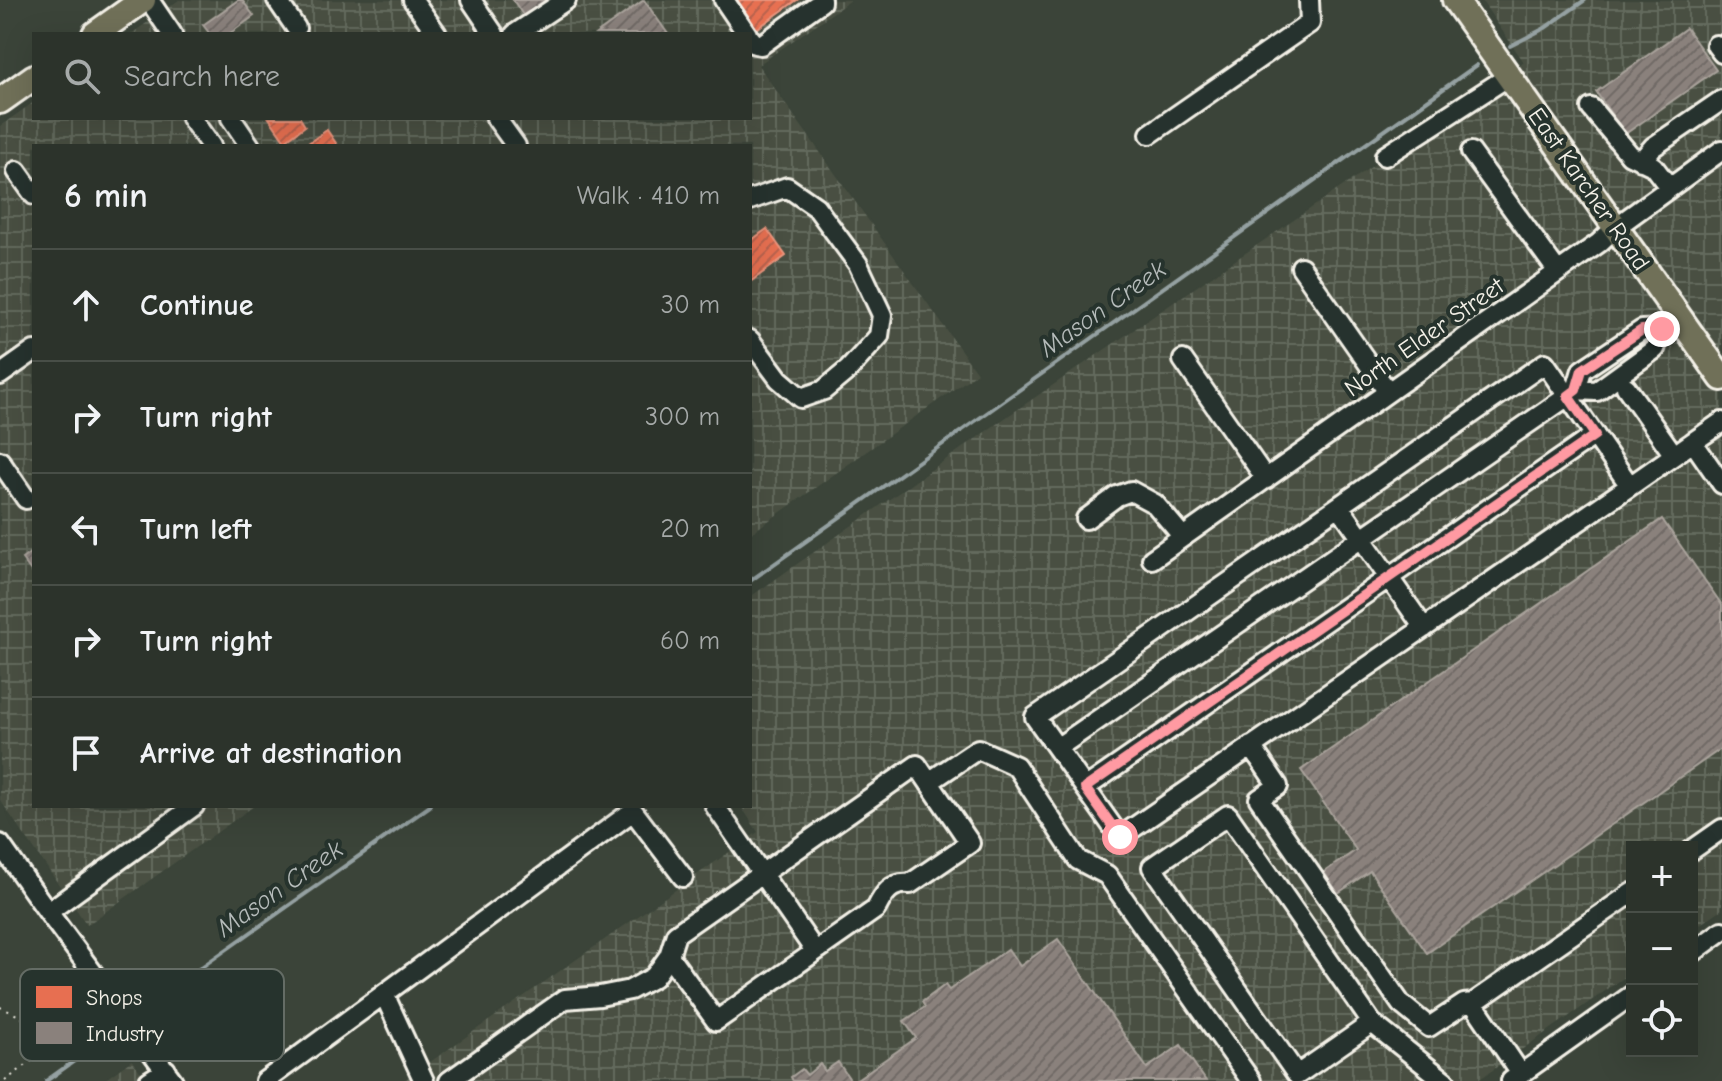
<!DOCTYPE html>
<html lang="en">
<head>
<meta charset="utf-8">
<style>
  :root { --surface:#2c332b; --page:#383f37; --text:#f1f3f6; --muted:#a6aaa9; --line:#484e47 }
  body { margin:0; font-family:"Comic Neue",sans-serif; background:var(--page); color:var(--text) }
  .controls { position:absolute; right:24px; bottom:24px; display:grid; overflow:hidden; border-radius:0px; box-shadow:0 8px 32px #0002 }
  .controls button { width:72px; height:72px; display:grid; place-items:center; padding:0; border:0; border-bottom:2px solid var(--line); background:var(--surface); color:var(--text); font:40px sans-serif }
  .stop { position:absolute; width:24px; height:24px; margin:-18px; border:6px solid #ff9aa2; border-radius:50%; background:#fff }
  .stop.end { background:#ff9aa2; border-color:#fff; box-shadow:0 2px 8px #0008 }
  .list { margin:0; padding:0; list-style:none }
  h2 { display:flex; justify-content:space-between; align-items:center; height:104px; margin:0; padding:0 32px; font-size:34px }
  h2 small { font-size:26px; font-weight:400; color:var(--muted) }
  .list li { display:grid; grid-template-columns:52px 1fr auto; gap:24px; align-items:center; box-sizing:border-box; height:112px; padding:0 32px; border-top:2px solid var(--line) }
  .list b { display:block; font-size:30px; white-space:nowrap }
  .list em { font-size:26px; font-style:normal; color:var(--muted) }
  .icon { flex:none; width:44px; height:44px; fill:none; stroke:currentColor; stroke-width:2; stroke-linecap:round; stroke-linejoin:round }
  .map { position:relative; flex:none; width:1722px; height:1081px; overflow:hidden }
  .search { position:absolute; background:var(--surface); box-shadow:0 8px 32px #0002; left:32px; top:32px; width:720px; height:88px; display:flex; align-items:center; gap:20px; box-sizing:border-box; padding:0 28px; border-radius:0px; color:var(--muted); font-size:30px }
  .panel { position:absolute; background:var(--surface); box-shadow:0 8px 32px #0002; left:32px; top:144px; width:720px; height:664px; border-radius:0px }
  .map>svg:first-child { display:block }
  .industrial { fill:url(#industrial-grid) }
  .shops { fill:url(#shops-hatch); stroke:#eb967e; stroke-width:2 }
  .industry { fill:url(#industry-hatch); stroke:#aaa39c; stroke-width:2 }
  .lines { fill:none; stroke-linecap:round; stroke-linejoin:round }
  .stream { stroke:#95a1a2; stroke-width:4 }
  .minor-casing { stroke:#f4f1e8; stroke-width:24 }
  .major-casing { stroke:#f4f1e8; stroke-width:30 }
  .path { stroke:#f4f1e8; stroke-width:2; stroke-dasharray:2 6; stroke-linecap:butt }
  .minor { stroke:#26332d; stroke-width:18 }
  .major { stroke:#706f59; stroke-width:24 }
  .route { stroke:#ff9aa2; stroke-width:10 }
  .labels { text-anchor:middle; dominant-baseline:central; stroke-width:8; stroke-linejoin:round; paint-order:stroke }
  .street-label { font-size:24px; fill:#f4f1e8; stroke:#26332d }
  .water-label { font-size:26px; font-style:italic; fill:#b5bbba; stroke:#26332d }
  .key { fill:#26332d; stroke:#646c65; stroke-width:2 }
  .key-label { font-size:22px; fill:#f4f1e8 }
</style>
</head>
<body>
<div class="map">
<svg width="1722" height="1081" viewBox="0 0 1722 1081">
  <defs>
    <pattern id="industrial-grid" width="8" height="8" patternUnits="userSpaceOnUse" patternTransform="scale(2)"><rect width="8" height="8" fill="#495042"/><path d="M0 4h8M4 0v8" fill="none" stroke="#646a5d"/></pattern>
    <pattern id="shops-hatch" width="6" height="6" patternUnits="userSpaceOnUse" patternTransform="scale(2)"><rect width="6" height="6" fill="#e76f51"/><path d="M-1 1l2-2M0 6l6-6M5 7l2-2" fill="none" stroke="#b8634e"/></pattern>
    <pattern id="industry-hatch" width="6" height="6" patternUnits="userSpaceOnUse" patternTransform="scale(2)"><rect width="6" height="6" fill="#8a817c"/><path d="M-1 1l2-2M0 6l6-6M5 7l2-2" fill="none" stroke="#706a66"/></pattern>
  </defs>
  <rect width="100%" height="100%" fill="#3b4439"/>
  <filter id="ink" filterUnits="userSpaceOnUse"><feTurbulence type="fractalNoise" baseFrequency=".0125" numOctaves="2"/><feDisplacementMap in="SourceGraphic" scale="16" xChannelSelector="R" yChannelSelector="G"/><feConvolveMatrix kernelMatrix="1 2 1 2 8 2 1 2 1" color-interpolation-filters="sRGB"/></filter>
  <g filter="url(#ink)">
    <path class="industrial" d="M179 0H851L758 65 977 373 750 534V146H34V806H254L87 925 0 800V126L34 102V118H750V34H131Z
      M1481 0H1722V909L1692 930V847H1632V972L1477 1081H403L758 832 741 806H750V597L1008 416 1524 62Z
      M132 1060 147 1081H103Z"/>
    <path class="shops" d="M734 0H797L755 30Z
      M269 118H300L305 126 285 141Z
      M327 130 338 146H304Z
      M767 229 786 256 750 282V241Z"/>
    <path class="industry" d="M238 0H242L254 16 229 34H210L203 25Z
      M513 0H551L525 18Z
      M644 0 668 34H596Z
      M1686 28 1716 70 1625 134 1596 92Z
      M1662 519 1722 605V748L1427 953 1370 871 1338 893 1324 872 1356 850 1301 770Z
      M34 550V575L22 559Z
      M1058 939 1147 1068 1181 1045 1206 1081H854L916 1038 904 1021 925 1007 922 1002 945 985 949 990 1008 949 1020 966Z
      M838 1062 851 1081H793L791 1077 802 1069 807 1075 820 1064 825 1071Z"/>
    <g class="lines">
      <path class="stream" d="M1510 46 1545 28 1585 0
        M750 581 1477 65
        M152 1002 430 806
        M46 1081 105 1039"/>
      <defs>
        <path id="minor" d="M149 0 172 34
          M277 0 296 28
          M413 0 437 34
          M471 0 494 34
          M724 0 747 34
          M515 34 566 0
          M750 38 755 44 761 45 821 2V0
          M1716 45 1722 53
          M1591 108 1630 155 1653 166 1669 187
          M191 118 211 146
          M231 118 250 146
          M496 118 516 146
          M1150 134 1310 23 1309 0
          M1471 152 1558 272
          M1385 156 1509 76
          M1641 161 1653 147 1722 100
          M17 171 34 195
          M750 200 787 187 816 207 858 264 882 315 879 336 848 370 824 390 801 398 779 379 750 340
          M1301 267 1388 392
          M1183 360 1266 479
          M0 375 34 351
          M1626 387 1674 455
          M1576 390 1597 391 1655 349 1662 329
          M1722 422 1693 442 1722 484
          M0 461 26 499
          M1630 486 1545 363 1035 717 1120 837 1630 486 1693 442
          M1339 506 1424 628
          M1086 519 1117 496 1131 491 1155 504 1183 537
          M1152 559 1599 243 1616 227 1722 150
          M1251 746 1278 786 1259 799 1401 1004 1429 1027 1464 1004 1473 1003 1632 893
          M1057 748 1568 396 1576 390 1582 370 1642 330 1662 329 1679 317
          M929 782 978 749 1016 766 1078 860 1107 875 1251 1081
          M1085 788 1595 435
          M715 806 815 951
          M0 844 48 912 173 1081
          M1692 850 1722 829
          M48 912 194 806
          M1692 953 1722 931
          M1473 1003 1521 1074
          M1372 1023 1297 1075 1152 867 1228 815 1372 1023 1445 1081
          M149 1081 166 1070
          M265 1081 384 994
          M424 1081 384 994 633 811 683 877
          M449 1081 565 999 600 996 630 990 654 977 669 956 676 934 917 765 970 843 910 884C891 882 884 893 876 909L716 1021 669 956
          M1511 1081 1632 995"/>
        <path id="major" d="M1455 0 1722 378
          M95 34 143 0
          M0 101 34 77"/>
      </defs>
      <use href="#minor" class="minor-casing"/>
      <use href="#major" class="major-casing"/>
      <path class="path" d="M0 1007C20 1016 40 1025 49 1045
        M5 1081 77 1027 97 1007"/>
      <use href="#minor" class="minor"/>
      <use href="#major" class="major"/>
    </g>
  </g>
  <g class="lines" filter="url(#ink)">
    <path class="route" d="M1120 837 1085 788 1595 435 1568 396 1576 390 1582 370 1642 330 1662 329"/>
  </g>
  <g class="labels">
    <g class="street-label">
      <text transform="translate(1589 189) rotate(55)">East Karcher Road</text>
      <text transform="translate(1424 337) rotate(-35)">North Elder Street</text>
    </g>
    <g class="water-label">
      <text transform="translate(1103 309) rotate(-35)">Mason Creek</text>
      <text transform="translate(280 889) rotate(-35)">Mason Creek</text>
    </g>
  </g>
  <rect x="20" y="969" width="264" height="92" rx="12" class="key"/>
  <rect x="36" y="986" width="36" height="22" fill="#e76f51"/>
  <rect x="36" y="1022" width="36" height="22" fill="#8a817c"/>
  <g class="key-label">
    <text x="86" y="1005">Shops</text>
    <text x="86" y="1041">Industry</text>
  </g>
</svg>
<div class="controls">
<button>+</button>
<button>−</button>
<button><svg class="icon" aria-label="locate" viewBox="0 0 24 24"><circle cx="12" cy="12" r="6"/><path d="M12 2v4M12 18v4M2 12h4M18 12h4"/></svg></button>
</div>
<div class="stop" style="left:1120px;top:837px"></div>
<div class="stop end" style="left:1662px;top:329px"></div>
<div class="search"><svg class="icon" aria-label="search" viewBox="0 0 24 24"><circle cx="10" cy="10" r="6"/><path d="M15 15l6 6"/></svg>Search here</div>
<section class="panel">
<h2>6 min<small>Walk · 410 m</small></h2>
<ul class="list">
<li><svg class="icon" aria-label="ahead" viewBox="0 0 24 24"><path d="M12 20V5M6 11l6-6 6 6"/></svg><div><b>Continue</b></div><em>30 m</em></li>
<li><svg class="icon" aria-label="right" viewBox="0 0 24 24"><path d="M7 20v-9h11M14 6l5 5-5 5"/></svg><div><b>Turn right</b></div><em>300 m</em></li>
<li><svg class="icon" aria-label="left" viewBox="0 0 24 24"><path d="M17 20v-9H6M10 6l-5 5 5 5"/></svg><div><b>Turn left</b></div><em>20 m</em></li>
<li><svg class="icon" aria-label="right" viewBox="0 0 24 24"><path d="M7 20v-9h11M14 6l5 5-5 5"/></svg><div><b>Turn right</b></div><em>60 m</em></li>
<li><svg class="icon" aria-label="arrive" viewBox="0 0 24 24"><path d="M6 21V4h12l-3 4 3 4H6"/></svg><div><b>Arrive at destination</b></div></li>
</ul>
</section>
</div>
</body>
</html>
